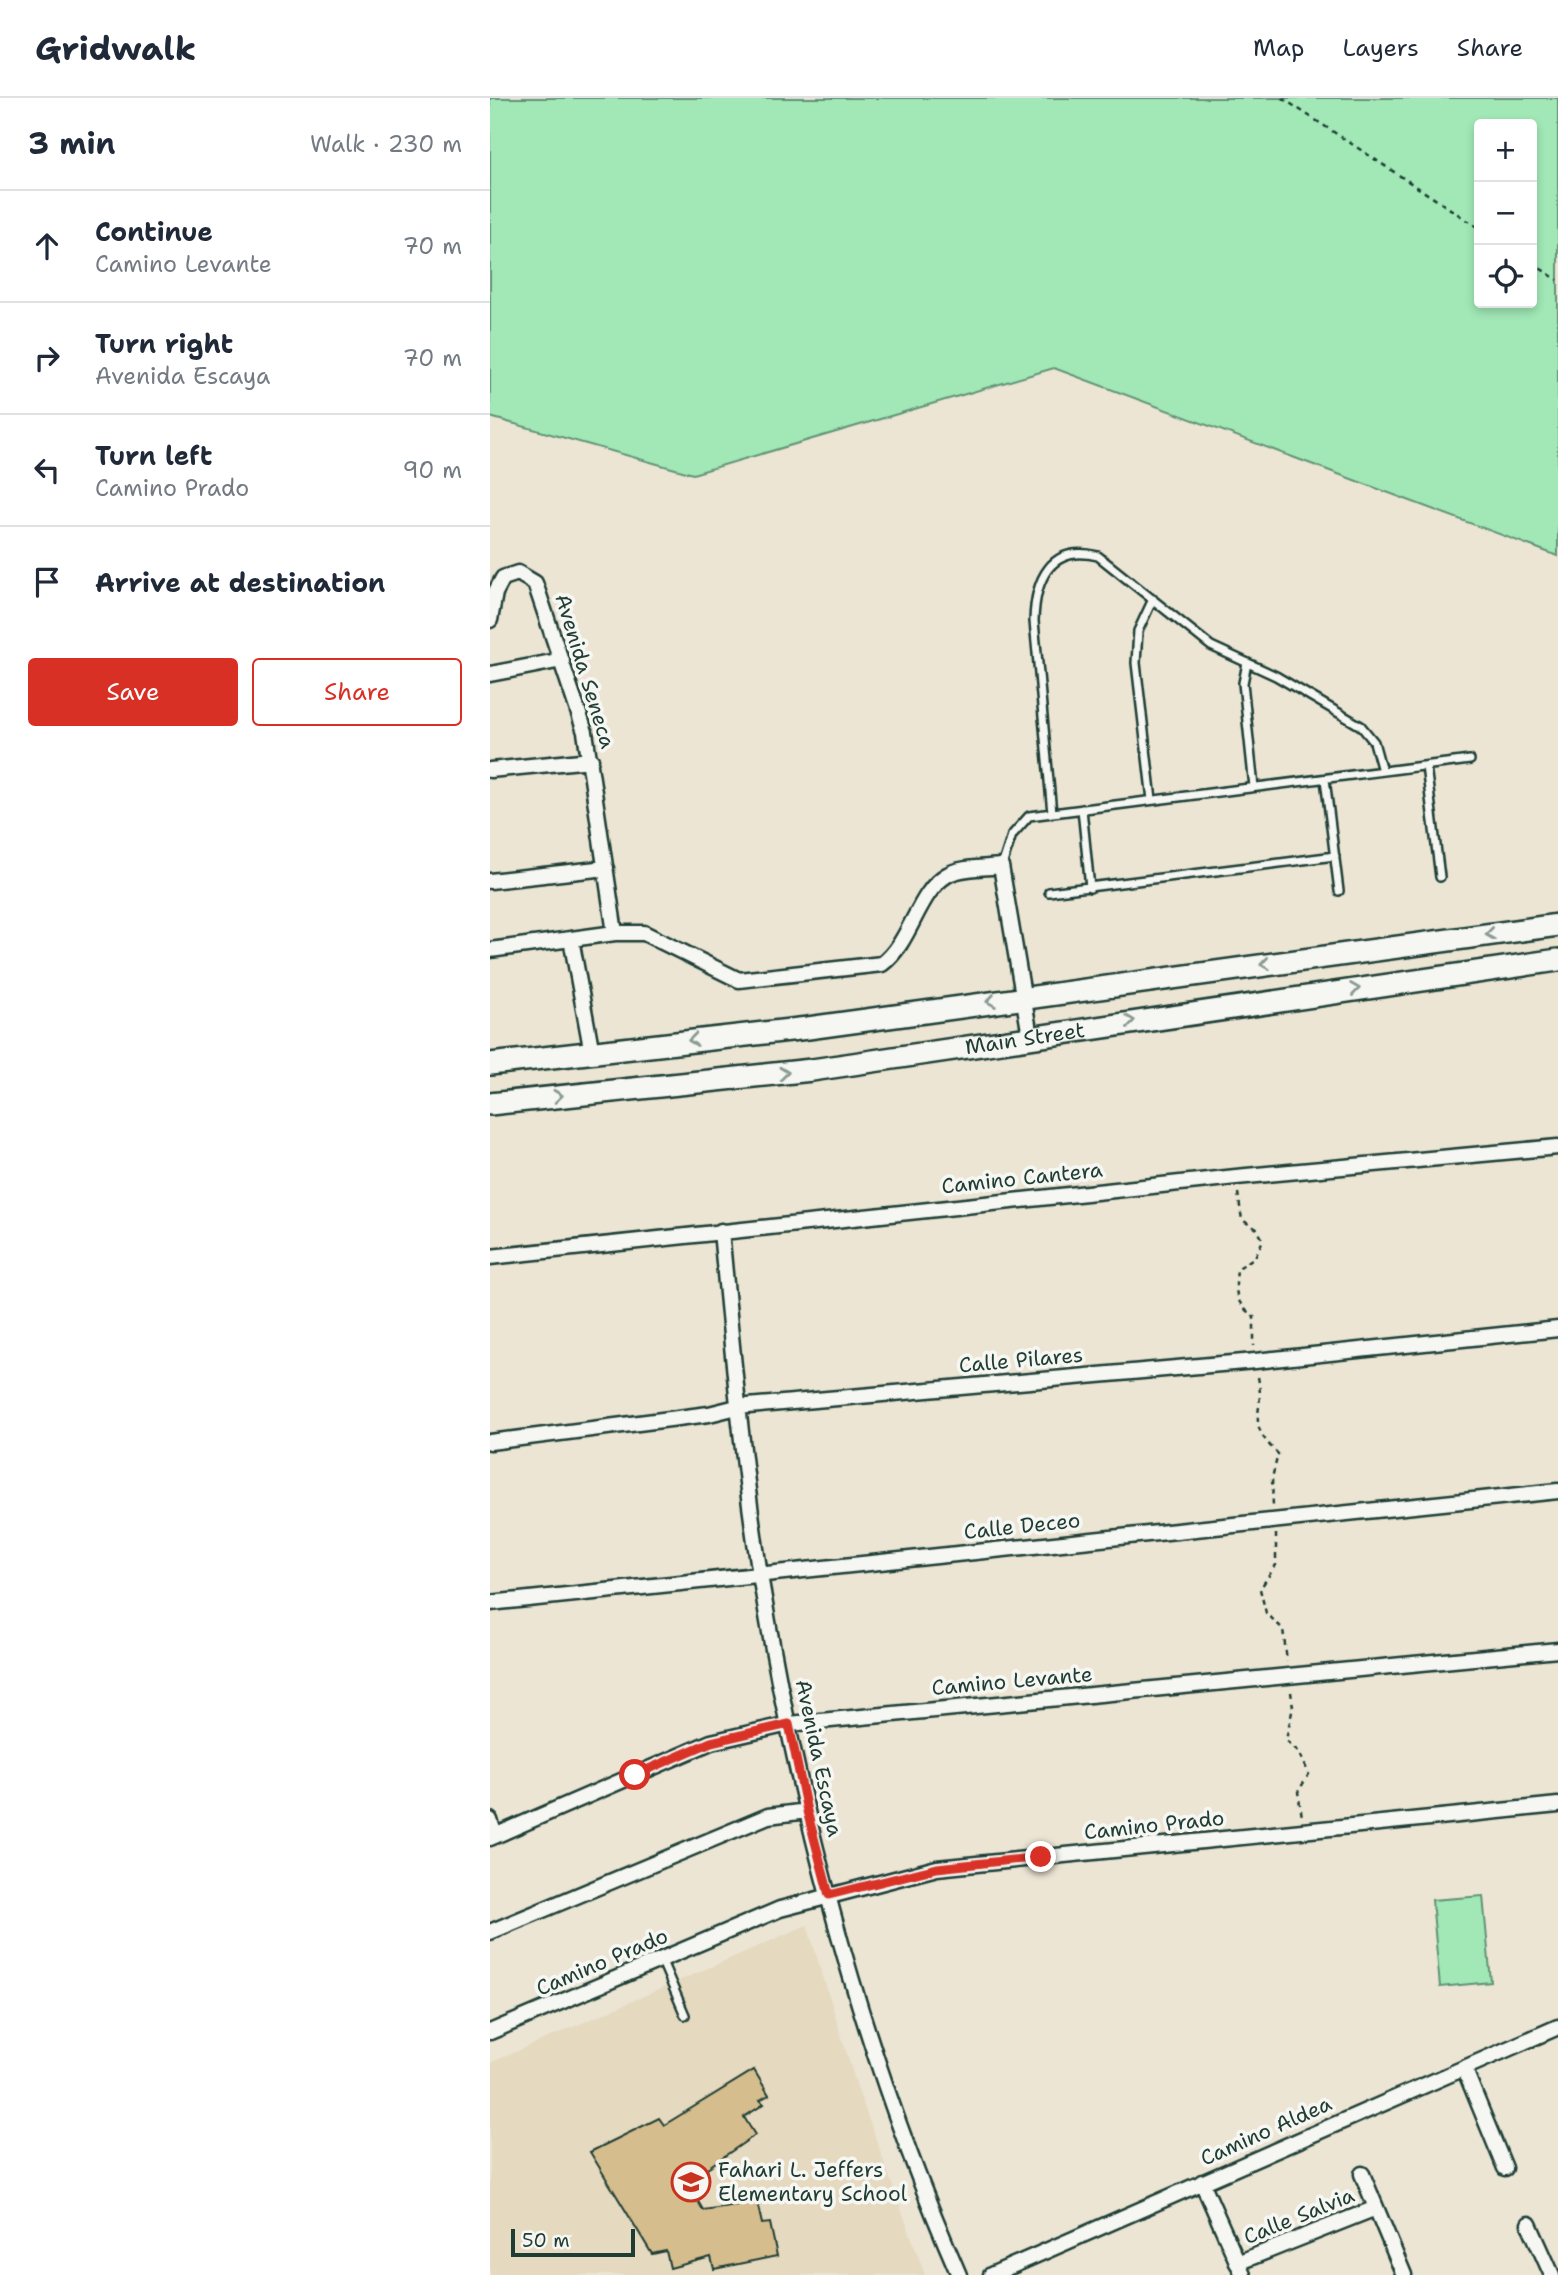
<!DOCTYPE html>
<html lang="en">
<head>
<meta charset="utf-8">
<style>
  :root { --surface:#fff; --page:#f2f2f3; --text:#1f2937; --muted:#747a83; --line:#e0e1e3; --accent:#d93025 }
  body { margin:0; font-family:"Shantell Sans",sans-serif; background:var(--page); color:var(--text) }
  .controls { position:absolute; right:21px; top:21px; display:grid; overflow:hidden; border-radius:7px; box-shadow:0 4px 10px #0003 }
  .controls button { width:63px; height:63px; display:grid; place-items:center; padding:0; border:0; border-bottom:2px solid var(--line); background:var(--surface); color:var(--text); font:35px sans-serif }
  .scale { position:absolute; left:21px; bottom:18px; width:124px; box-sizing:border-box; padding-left:7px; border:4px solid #1f3d34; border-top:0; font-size:19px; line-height:24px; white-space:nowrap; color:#1f3d34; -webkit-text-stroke:5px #f6f6f2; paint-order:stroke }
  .stop { position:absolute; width:21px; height:21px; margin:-16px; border:5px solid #d93025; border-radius:50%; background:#fff }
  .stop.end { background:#d93025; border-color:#fff; box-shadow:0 2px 7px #0008 }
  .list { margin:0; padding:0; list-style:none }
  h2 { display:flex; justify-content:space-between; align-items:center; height:91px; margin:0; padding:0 28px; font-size:30px }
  h2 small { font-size:23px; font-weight:400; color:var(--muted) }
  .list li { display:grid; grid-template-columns:46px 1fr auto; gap:21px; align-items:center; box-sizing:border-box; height:112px; padding:0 28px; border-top:2px solid var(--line) }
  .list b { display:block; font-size:26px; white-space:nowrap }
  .list p { margin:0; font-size:23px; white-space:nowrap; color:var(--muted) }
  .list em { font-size:23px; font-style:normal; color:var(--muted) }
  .actions { display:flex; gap:14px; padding:21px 28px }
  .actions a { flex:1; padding:16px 0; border:2px solid var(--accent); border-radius:7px; text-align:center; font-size:24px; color:var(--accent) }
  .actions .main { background:var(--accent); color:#fff }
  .icon { flex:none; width:38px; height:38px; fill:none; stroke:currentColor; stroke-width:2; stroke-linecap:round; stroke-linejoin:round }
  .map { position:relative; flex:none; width:1068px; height:2177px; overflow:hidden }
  header { display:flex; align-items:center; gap:42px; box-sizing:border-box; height:98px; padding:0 35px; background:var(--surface); border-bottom:2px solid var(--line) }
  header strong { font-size:33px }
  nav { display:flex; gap:38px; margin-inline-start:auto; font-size:24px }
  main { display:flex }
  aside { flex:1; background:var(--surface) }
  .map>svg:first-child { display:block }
  .built { fill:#e5d9bf }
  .green { fill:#a1e8b6; stroke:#609275; stroke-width:2; fill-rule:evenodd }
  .building { fill:#d6bd8d; stroke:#1f3d34; stroke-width:2 }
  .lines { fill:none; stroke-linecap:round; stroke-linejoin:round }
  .lane-casing { stroke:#1f3d34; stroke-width:12 }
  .street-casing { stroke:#1f3d34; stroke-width:19 }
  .secondary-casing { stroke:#1f3d34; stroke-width:26 }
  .path { stroke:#1f3d34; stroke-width:2.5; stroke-dasharray:5 5; stroke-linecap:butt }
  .lane { stroke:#f6f6f2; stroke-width:7 }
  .street { stroke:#f6f6f2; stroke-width:14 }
  .secondary { stroke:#f6f6f2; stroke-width:21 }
  .oneway { stroke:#8a9a93 }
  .route { stroke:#d93025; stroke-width:9 }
  .labels { text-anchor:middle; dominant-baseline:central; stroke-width:7; stroke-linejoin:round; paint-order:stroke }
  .street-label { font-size:21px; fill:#1f3d34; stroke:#f6f6f2 }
  .poi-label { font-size:21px; fill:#1f3d34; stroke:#f6f6f2; text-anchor:start }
</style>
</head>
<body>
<header>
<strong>Gridwalk</strong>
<nav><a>Map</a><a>Layers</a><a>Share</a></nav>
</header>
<main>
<aside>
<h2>3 min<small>Walk · 230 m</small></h2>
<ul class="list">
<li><svg class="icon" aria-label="ahead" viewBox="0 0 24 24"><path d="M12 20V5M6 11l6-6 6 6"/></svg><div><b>Continue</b><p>Camino Levante</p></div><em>70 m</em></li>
<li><svg class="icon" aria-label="right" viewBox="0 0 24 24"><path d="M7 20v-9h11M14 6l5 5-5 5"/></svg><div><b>Turn right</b><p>Avenida Escaya</p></div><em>70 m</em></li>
<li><svg class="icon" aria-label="left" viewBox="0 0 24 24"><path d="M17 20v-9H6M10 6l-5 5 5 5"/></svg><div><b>Turn left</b><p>Camino Prado</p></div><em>90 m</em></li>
<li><svg class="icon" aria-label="arrive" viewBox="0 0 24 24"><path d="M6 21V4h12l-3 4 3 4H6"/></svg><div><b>Arrive at destination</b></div></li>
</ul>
<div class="actions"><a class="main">Save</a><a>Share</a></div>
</aside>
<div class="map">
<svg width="1068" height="2177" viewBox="0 0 1068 2177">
  <rect width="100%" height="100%" fill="#ece5d4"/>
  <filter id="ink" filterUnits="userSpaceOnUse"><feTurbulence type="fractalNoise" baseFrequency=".0143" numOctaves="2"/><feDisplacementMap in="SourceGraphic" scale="14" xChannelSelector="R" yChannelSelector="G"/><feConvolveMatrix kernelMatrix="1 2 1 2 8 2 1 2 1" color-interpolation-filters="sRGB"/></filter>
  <g filter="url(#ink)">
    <path class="built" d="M317 1827 368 1992 435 2177H0V1965Z"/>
    <path class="green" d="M0 0H1068V458L564 270 203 376 0 319ZM989 26H1042V205H989Z
      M993 1798 1001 1884 950 1889 942 1802Z"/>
    <path class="building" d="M264 1972 279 1997 270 2002 274 2006 254 2019 265 2037 197 2084 213 2112 267 2104 272 2126 280 2125 287 2158 224 2171 221 2159 180 2170 176 2153 162 2156 100 2054 169 2020 174 2027Z"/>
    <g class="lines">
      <defs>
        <path id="lane" d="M757 565 753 585 764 689
          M936 668 950 779
          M835 681 849 793
          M662 702 646 565 648 533 663 501
          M592 711 600 790
          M562 715 544 523C545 482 560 446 608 458L721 548 786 578 871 628 884 644 892 673
          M512 768 522 737 539 718 980 662
          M559 794 845 758
          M171 1861 195 1917"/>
        <path id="street" d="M0 522 5 495 13 480 28 475 45 485 95 634 125 835
          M0 576 72 562
          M0 672 101 662
          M0 783 116 770
          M81 841 102 955
          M0 852 125 835H154L249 882 392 866C422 843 427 795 457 777 469 769 496 770 511 768L540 938
          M231 1133C242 1248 252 1363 270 1477 309 1715 372 1955 469 2177
          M0 1159 746 1079 1068 1049
          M0 1344 219 1316 247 1309 765 1263 1068 1231
          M0 1505 1068 1393
          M0 1722 5 1738
          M0 1740 221 1644 299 1626 1068 1552
          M0 1834 278 1718 317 1713
          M0 1934 290 1811 447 1770 1068 1707
          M974 1970 1015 2070
          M872 2076 914 2177
          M712 2084 753 2177
          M1039 2126 1062 2177
          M747 2165 886 2110
          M501 2177 1068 1929"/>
        <g id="secondary">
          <path d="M0 966 318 930 1068 827"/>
          <path id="s1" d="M0 1006 322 972 1068 862"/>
        </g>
      </defs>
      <use href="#lane" class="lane-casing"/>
      <use href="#street" class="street-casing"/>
      <use href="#secondary" class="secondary-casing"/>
      <path class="path" d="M792 0 989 130
        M1042 165 1068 182
        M748 1095 752 1122 767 1131 773 1142 765 1159 747 1171C745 1194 744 1204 764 1219V1248
        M768 1279C776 1318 753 1322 788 1356L782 1380 783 1409
        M786 1436V1467L770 1491 776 1515 793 1531 797 1563
        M801 1594 803 1609 796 1642 809 1654 819 1676 808 1694 812 1719"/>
      <use href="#lane" class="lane"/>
      <use href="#street" class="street"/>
      <use href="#secondary" class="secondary"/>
    </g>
    <defs><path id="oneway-chevron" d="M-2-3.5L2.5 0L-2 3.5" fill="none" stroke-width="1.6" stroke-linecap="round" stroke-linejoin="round" transform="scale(1.75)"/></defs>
    <g class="oneway">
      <use href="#oneway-chevron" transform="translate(1000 836) rotate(172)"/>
      <use href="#oneway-chevron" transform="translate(775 866) rotate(172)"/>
      <use href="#oneway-chevron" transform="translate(865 891) rotate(-8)"/>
      <use href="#oneway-chevron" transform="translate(501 903) rotate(172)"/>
      <use href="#oneway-chevron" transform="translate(640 923) rotate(-8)"/>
      <use href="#oneway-chevron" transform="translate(203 942) rotate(173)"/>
      <use href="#oneway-chevron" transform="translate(294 975) rotate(-6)"/>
      <use href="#oneway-chevron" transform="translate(68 998) rotate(-6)"/>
    </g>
  </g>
  <g class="lines" filter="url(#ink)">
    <path class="route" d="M145 1677 221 1644 299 1626 317 1713 339 1797 447 1770 551 1759"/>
  </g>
  <defs>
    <symbol id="school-ring" viewBox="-11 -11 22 22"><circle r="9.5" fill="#f6f6f2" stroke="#c8321e" stroke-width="1.5"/><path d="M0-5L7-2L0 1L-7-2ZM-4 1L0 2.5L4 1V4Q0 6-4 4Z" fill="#c8321e"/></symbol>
  </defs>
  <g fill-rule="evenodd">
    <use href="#school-ring" x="179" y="2062" width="44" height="44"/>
  </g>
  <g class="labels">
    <g class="street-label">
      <text transform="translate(95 573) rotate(73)">Avenida Seneca</text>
      <text stroke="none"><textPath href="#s1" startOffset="539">Main Street</textPath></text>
      <text transform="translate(532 1080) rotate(-6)">Camino Cantera</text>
      <text transform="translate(531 1262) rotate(-5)">Calle Pilares</text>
      <text transform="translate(532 1428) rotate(-6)">Calle Deceo</text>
      <text transform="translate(522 1583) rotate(-5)">Camino Levante</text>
      <text transform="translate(329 1660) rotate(78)">Avenida Escaya</text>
      <text transform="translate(664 1727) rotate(-6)">Camino Prado</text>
      <text transform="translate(112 1864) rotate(-23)">Camino Prado</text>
      <text transform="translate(776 2033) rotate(-24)">Camino Aldea</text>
      <text transform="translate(809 2118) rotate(-22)">Calle Salvia</text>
    </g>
    <g class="poi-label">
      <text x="228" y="2072">Fahari L. Jeffers<tspan x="228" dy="24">Elementary School</tspan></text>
    </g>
  </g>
</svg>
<div class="controls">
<button>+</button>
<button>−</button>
<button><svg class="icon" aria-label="locate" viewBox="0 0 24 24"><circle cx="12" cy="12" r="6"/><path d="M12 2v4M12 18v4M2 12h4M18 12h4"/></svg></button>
</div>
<div class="scale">50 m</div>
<div class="stop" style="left:145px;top:1677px"></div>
<div class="stop end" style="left:551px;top:1759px"></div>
</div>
</main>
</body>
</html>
